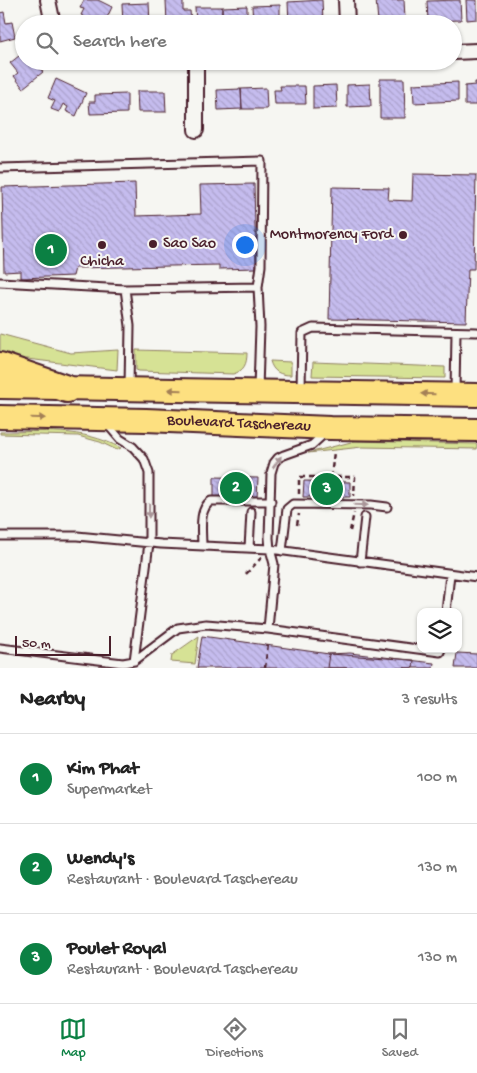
<!DOCTYPE html>
<html lang="en">
<head>
<meta charset="utf-8">
<style>
  :root { --surface:#fff; --page:#f6f6f6; --text:#222; --muted:#767676; --line:#e0e0e0; --accent:#0b8043 }
  body { margin:0; font-family:"Gochi Hand",sans-serif; background:var(--page); color:var(--text) }
  .controls { position:absolute; right:15px; bottom:15px; display:grid; overflow:hidden; border-radius:10px; box-shadow:0 1px 4px #0004 }
  .controls button { width:45px; height:45px; display:grid; place-items:center; padding:0; border:0; border-bottom:1px solid var(--line); background:var(--surface); color:var(--text); font:25px sans-serif }
  .scale { position:absolute; left:15px; bottom:12px; width:96px; box-sizing:border-box; padding-left:5px; border:2px solid #4a1f2b; border-top:0; font-size:14px; line-height:18px; white-space:nowrap; color:#4a1f2b; -webkit-text-stroke:4px #f6f6f2; paint-order:stroke }
  .you { position:absolute; left:244px; top:244px; width:18px; height:18px; margin:-12px; border:4px solid #fff; border-radius:50%; background:#1a73e8; box-shadow:0 0 0 8px #1a73e833 }
  .badge { display:grid; place-items:center; width:32px; height:32px; border-radius:50%; background:var(--accent); color:#fff; font-size:16px; font-weight:700 }
  .pin { position:absolute; translate:-50% -50%; border:2px solid #fff; box-shadow:0 1px 5px #0006 }
  .list { margin:0; padding:0; list-style:none }
  h2 { display:flex; justify-content:space-between; align-items:center; height:65px; margin:0; padding:0 20px; font-size:21px }
  h2 small { font-size:16px; font-weight:400; color:var(--muted) }
  .list li { display:grid; grid-template-columns:32px 1fr auto; gap:15px; align-items:center; box-sizing:border-box; height:90px; padding:0 20px; border-top:1px solid var(--line) }
  .list b { display:block; font-size:19px; white-space:nowrap }
  .list p { margin:0; font-size:16px; white-space:nowrap; color:var(--muted) }
  .list em { font-size:16px; font-style:normal; color:var(--muted) }
  .icon { flex:none; width:28px; height:28px; fill:none; stroke:currentColor; stroke-width:2; stroke-linecap:round; stroke-linejoin:round }
  .map { position:relative; flex:none; width:477px; height:668px; overflow:hidden }
  .search { position:absolute; background:var(--surface); box-shadow:0 1px 4px #0004; left:15px; right:15px; top:15px; height:55px; display:flex; align-items:center; gap:12px; box-sizing:border-box; padding:0 18px; border-radius:28px; color:var(--muted); font-size:19px }
  .sheet { height:335px; background:var(--surface) }
  nav { display:flex; justify-content:space-around; align-items:center; box-sizing:border-box; height:70px; border-top:1px solid var(--line); background:var(--surface); font-size:14px; color:var(--muted) }
  nav a { display:grid; justify-items:center; gap:2px }
  nav .on { color:var(--accent) }
  .map>svg:first-child { display:block }
  .grass { fill:#d6e295; stroke:#908060 }
  .building { fill:url(#building-back-hatch); stroke:#4a1f2b }
  .lines { fill:none; stroke-linecap:round; stroke-linejoin:round }
  .service-casing { stroke:#4a1f2b; stroke-width:11 }
  .minor-casing { stroke:#4a1f2b; stroke-width:18 }
  .primary-casing { stroke:#4a1f2b; stroke-width:26 }
  .motorway-casing { stroke:#4a1f2b; stroke-width:30 }
  .path { stroke:#4a1f2b; stroke-width:2.5; stroke-dasharray:5 4; stroke-linecap:butt }
  .service { stroke:#f6f6f2; stroke-width:7 }
  .minor { stroke:#f6f6f2; stroke-width:14 }
  .primary { stroke:#fde080; stroke-width:22 }
  .motorway { stroke:#fde080; stroke-width:26 }
  .oneway { fill:#a48056 }
  .oneway2 { fill:#a99598 }
  .poi-dot { fill:#4a1f2b; stroke:#f6f6f2; stroke-width:2 }
  .labels { text-anchor:middle; dominant-baseline:central; stroke-width:4; stroke-linejoin:round; paint-order:stroke }
  .poi-label { font-size:16px; fill:#4a1f2b; stroke:#f6f6f2; text-anchor:end }
  .street-label { font-size:16px; fill:#4a1f2b; stroke:#f6f6f2 }
</style>
</head>
<body>
<div class="map">
<svg width="477" height="668" viewBox="0 0 477 668">
  <defs>
    <pattern id="building-back-hatch" width="6" height="6" patternUnits="userSpaceOnUse" patternTransform="scale(1.25)"><rect width="6" height="6" fill="#c5bcee"/><path d="M-1 5l2 2M0 0l6 6M5-1l2 2" fill="none" stroke="#aba1cc"/></pattern>
  </defs>
  <rect width="100%" height="100%" fill="#f6f6f2"/>
  <filter id="ink" filterUnits="userSpaceOnUse"><feTurbulence type="fractalNoise" baseFrequency=".02" numOctaves="2"/><feDisplacementMap in="SourceGraphic" scale="10" xChannelSelector="R" yChannelSelector="G"/><feConvolveMatrix kernelMatrix="1 2 1 2 8 2 1 2 1" color-interpolation-filters="sRGB"/></filter>
  <g filter="url(#ink)">
    <path class="grass" d="M0 334 71 353 118 350 117 370 19 358 0 354Z
      M136 350 247 353C247 364 244 371 233 374L139 371 136 370Z
      M270 361 291 362V375C280 375 273 372 270 361Z
      M313 362 445 367V378L312 376Z
      M0 432C44 432 80 427 121 448L117 450 100 442 78 436 0 434Z
      M355 441 477 444V449L362 447 308 453Z
      M199 636 195 664 171 662 172 655Z"/>
    <path class="building" d="M84 0H98L112 7 104 24H98L81 15 84 9 80 8Z
      M166 0H183V11H190L191 24H167Z
      M322 0 323 22 289 24 288 2Z
      M376 0H404L405 19 378 21Z
      M460 0 461 20 428 21 427 1Z
      M466 0H477V19L467 20Z
      M149 3 150 24H123L122 4Z
      M280 5V24H253L252 6Z
      M247 6V24H222V7Z
      M195 7H222V24H196Z
      M4 12 6 23 12 22 15 37 0 41V13Z
      M24 52V61H34L43 72 23 88 14 76 18 73 10 63Z
      M56 79 86 93 76 116 66 111 68 107 63 104 59 112 51 109 55 101 48 98Z
      M380 79H404L405 118H380Z
      M458 82V101L414 103 413 84Z
      M475 82H477V105H465V86L475 85Z
      M370 84 371 106 347 107V85Z
      M336 85 337 108 313 109V86Z
      M280 86H305L306 104H275L274 90H281Z
      M266 88 267 109H242L241 89Z
      M241 89 242 109 218 110 217 90Z
      M137 91H165L166 112H138Z
      M127 94V113L90 114 89 102H95V95Z
      M413 174 476 175 474 269H468L466 322 329 319 332 187 389 188 388 200 412 201Z
      M135 183 136 216 201 214 200 185 254 184 256 268 219 269V265L75 268 73 276 21 278V271L4 272 2 187Z
      M214 477 258 478 257 498H214Z
      M304 481 350 482V497H303Z
      M202 636 329 654 350 653 434 663 433 668H197Z
      M457 653 477 654V668H455Z
      M329 654 414 660 413 668H327Z"/>
    <g class="lines">
      <defs>
        <path id="service" d="M0 168 262 161 261 266 258 287
          M0 282 125 289
          M129 387 130 326 125 289 258 287 260 327 258 389
          M301 389 302 333 313 328 477 332
          M455 392 456 332
          M108 425 120 439 133 447 144 459 149 473V543L134 661
          M0 536H77L161 544 270 549 477 577
          M202 546C202 532 198 509 211 501H271
          M249 548 251 512
          M282 551 287 509 293 504 371 505 387 507
          M360 562 365 517
          M446 612 450 574
          M268 629 274 564 270 549 269 538 271 473 274 463 278 458 284 455 312 445 324 434
          M0 648 123 663 134 661 178 628 206 624 268 629 440 652 441 649"/>
        <path id="minor" d="M48 0 53 24
          M346 0 347 24
          M453 52 477 51
          M196 61V130"/>
        <g id="primary">
          <path d="M0 387 477 395"/>
          <path id="s1" d="M0 417 146 420 330 428 477 430"/>
        </g>
        <path id="motorway" d="M0 366 67 389"/>
      </defs>
      <use href="#service" class="service-casing"/>
      <use href="#minor" class="minor-casing"/>
      <use href="#primary" class="primary-casing"/>
      <use href="#motorway" class="motorway-casing"/>
      <path class="path" d="M331 477 334 452
        M299 494V477H355L354 496
        M297 525 299 514
        M350 531 354 513
        M246 574 262 557
        M265 668 268 644"/>
      <use href="#service" class="service"/>
      <use href="#minor" class="minor"/>
      <use href="#primary" class="primary"/>
      <use href="#motorway" class="motorway"/>
    </g>
    <defs><path id="oneway-solid" d="M-6-.8H1V-3.2L6.5 0L1 3.2V.8H-6Z" transform="scale(1.25)"/></defs>
    <g class="oneway">
      <use href="#oneway-solid" transform="translate(175 390) rotate(-179)"/>
      <use href="#oneway-solid" transform="translate(428 394) rotate(-179)"/>
      <use href="#oneway-solid" transform="translate(38 418) rotate(1)"/>
    </g>
    <g class="oneway2">
      <use href="#oneway-solid" transform="translate(277 462) rotate(-54)"/>
      <use href="#oneway-solid" transform="translate(361 505) rotate(1)"/>
      <use href="#oneway-solid" transform="translate(149 511) rotate(91)"/>
    </g>
  </g>
  <g class="poi-dot">
    <circle cx="403" cy="235" r="5"/>
    <circle cx="153" cy="244" r="5"/>
    <circle cx="102" cy="245" r="5"/>
  </g>
  <g class="labels">
    <g class="poi-label">
      <text x="393" y="235">Montmorency Ford</text>
      <text x="163" y="244" text-anchor="start">Sao Sao</text>
      <text x="102" y="262" text-anchor="middle">Chicha</text>
    </g>
    <g class="street-label">
      <text stroke="none"><textPath href="#s1" startOffset="239">Boulevard Taschereau</textPath></text>
    </g>
  </g>
</svg>
<div class="controls">
<button><svg class="icon" aria-label="layers" viewBox="0 0 24 24"><path d="M12 4l9 5-9 5-9-5zM3 14l9 5 9-5"/></svg></button>
</div>
<div class="scale">50 m</div>
<div class="you"></div>
<div class="pin badge" style="left:51px;top:250px">1</div>
<div class="pin badge" style="left:236px;top:488px">2</div>
<div class="pin badge" style="left:327px;top:489px">3</div>
<div class="search"><svg class="icon" aria-label="search" viewBox="0 0 24 24"><circle cx="10" cy="10" r="6"/><path d="M15 15l6 6"/></svg>Search here</div>
</div>
<section class="sheet">
<h2>Nearby<small>3 results</small></h2>
<ul class="list">
<li><span class="badge">1</span><div><b>Kim Phat</b><p>Supermarket</p></div><em>100 m</em></li>
<li><span class="badge">2</span><div><b>Wendy's</b><p>Restaurant · Boulevard Taschereau</p></div><em>130 m</em></li>
<li><span class="badge">3</span><div><b>Poulet Royal</b><p>Restaurant · Boulevard Taschereau</p></div><em>130 m</em></li>
</ul>
</section>
<nav>
<a class="on"><svg class="icon" aria-label="map" viewBox="0 0 24 24"><path d="M3 6l6-2 6 2 6-2v14l-6 2-6-2-6 2zM9 4v14M15 6v14"/></svg>Map</a>
<a><svg class="icon" aria-label="directions" viewBox="0 0 24 24"><path d="M12 3l9 9-9 9-9-9zM9 14v-3h6M13 9l2 2-2 2"/></svg>Directions</a>
<a><svg class="icon" aria-label="saved" viewBox="0 0 24 24"><path d="M7 4h10v16l-5-4-5 4z"/></svg>Saved</a>
</nav>
</body>
</html>
